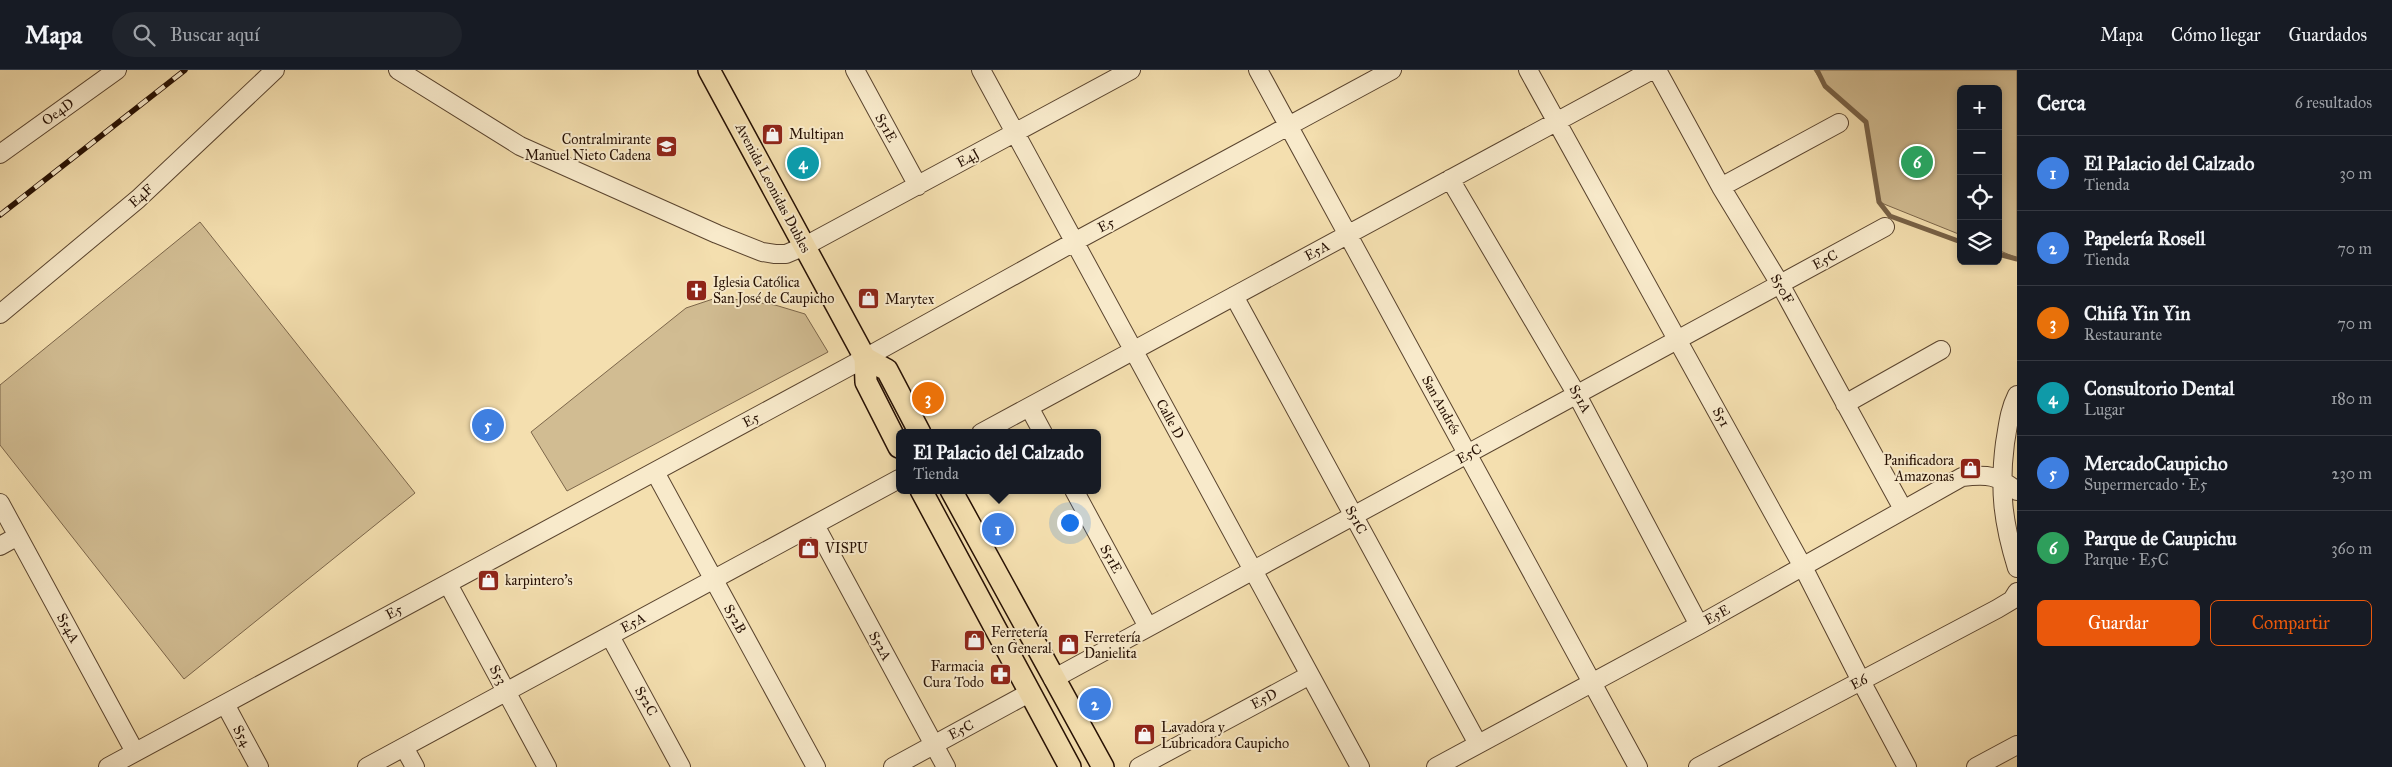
<!DOCTYPE html>
<html lang="es">
<head>
<meta charset="utf-8">
<style>
  :root { --surface:#171b24; --page:#20242c; --text:#f1f3f6; --muted:#9ea1a6; --line:#363941; --accent:#ea580c }
  body { margin:0; font-family:"IM FELL Great Primer",serif; background:var(--page); color:var(--text) }
  .controls { position:absolute; right:15px; top:15px; display:grid; overflow:hidden; border-radius:8px; box-shadow:0 2px 8px #0003 }
  .controls button { width:45px; height:45px; display:grid; place-items:center; padding:0; border:0; border-bottom:1px solid var(--line); background:var(--surface); color:var(--text); font:25px sans-serif }
  .you { position:absolute; left:1069px; top:452px; width:18px; height:18px; margin:-12px; border:4px solid #fff; border-radius:50%; background:#1a73e8; box-shadow:0 0 0 8px #1a73e833 }
  .badge { display:grid; place-items:center; width:32px; height:32px; border-radius:50%; background:var(--accent); color:#fff; font-size:16px; font-weight:700 }
  .pin { position:absolute; translate:-50% -50%; border:2px solid #fff; box-shadow:0 1px 5px #0006 }
  .popup { position:absolute; left:896px; top:359px; width:205px; height:65px; box-sizing:border-box; display:grid; place-content:center; border-radius:8px; background:var(--surface); filter:drop-shadow(0 1px 4px #0005); font-size:16px; white-space:nowrap; color:var(--muted) }
  .popup b { font-size:19px; color:var(--text) }
  .popup::after { content:''; position:absolute; left:50%; top:100%; margin-left:-10px; border:10px solid transparent; border-top-color:var(--surface) }
  .list { margin:0; padding:0; list-style:none }
  h2 { display:flex; justify-content:space-between; align-items:center; height:65px; margin:0; padding:0 20px; font-size:21px }
  h2 small { font-size:16px; font-weight:400; color:var(--muted) }
  .list li { display:grid; grid-template-columns:32px 1fr auto; gap:15px; align-items:center; box-sizing:border-box; height:75px; padding:0 20px; border-top:1px solid var(--line) }
  .list b { display:block; font-size:19px; white-space:nowrap }
  .list p { margin:0; font-size:16px; white-space:nowrap; color:var(--muted) }
  .list em { font-size:16px; font-style:normal; color:var(--muted) }
  .actions { display:flex; gap:10px; padding:15px 20px }
  .actions a { flex:1; padding:11px 0; border:1px solid var(--accent); border-radius:8px; text-align:center; font-size:18px; color:var(--accent) }
  .actions .main { background:var(--accent); color:#fff }
  .icon { flex:none; width:28px; height:28px; fill:none; stroke:currentColor; stroke-width:2; stroke-linecap:round; stroke-linejoin:round }
  .map { position:relative; flex:none; width:2017px; height:697px; overflow:hidden }
  header { display:flex; align-items:center; gap:30px; box-sizing:border-box; height:70px; padding:0 25px; background:var(--surface); border-bottom:1px solid var(--line) }
  header strong { font-size:24px }
  nav { display:flex; gap:28px; margin-inline-start:auto; font-size:18px }
  .search { width:350px; height:45px; background:var(--page); display:flex; align-items:center; gap:12px; box-sizing:border-box; padding:0 18px; border-radius:28px; color:var(--muted); font-size:19px }
  main { display:flex }
  aside { flex:1; background:var(--surface) }
  .map>svg:first-child { display:block }
  .green { fill:#d1bc92; stroke:#7c664a }
  .lines { fill:none; stroke-linecap:round; stroke-linejoin:round }
  .stream { stroke:#786247; stroke-width:5 }
  .minor-casing { stroke:#5a442e; stroke-width:20 }
  .major-casing { stroke:#261003; stroke-width:24 }
  .minor { stroke:#f8eacb; stroke-width:18 }
  .major { stroke:#f4dfaf; stroke-width:21 }
  .rail-casing { stroke:#261003; stroke-width:5.5 }
  .rail { stroke:#f8eacb; stroke-width:4; stroke-dasharray:11; stroke-linecap:butt }
  .labels { text-anchor:middle; dominant-baseline:central; stroke-width:4; stroke-linejoin:round; paint-order:stroke }
  .street-label { font-size:14px; fill:#261003; stroke:#f8eacb }
  .poi-label { font-size:14px; fill:#261003; stroke:#f8eacb; text-anchor:start }
</style>
</head>
<body>
<header>
<strong>Mapa</strong>
<div class="search"><svg class="icon" aria-label="search" viewBox="0 0 24 24"><circle cx="10" cy="10" r="6"/><path d="M15 15l6 6"/></svg>Buscar aquí</div>
<nav><a>Mapa</a><a>Cómo llegar</a><a>Guardados</a></nav>
</header>
<main>
<div class="map">
<svg width="2017" height="697" viewBox="0 0 2017 697">
  <rect width="100%" height="100%" fill="#f4dfaf"/>
  <filter id="stains"><feTurbulence type="fractalNoise" baseFrequency=".004" numOctaves="4"/><feColorMatrix values="0 0 0 0 .2 0 0 0 0 .09 0 0 0 0 .02 0 0 0 .5 -.17"/></filter>
  <radialGradient id="worn" r=".72"><stop offset=".6" stop-color="#630" stop-opacity="0"/><stop offset="1" stop-color="#630" stop-opacity=".3"/></radialGradient>
  <path class="green" d="M1814 0H2017V188L1998 180V19H1961V165L1879 132 1866 52 1825 16Z
    M200 152 415 423 184 609 0 375V315Z
    M719 227 775 235 805 244 828 282 567 421 531 362 686 238Z"/>
  <g class="lines">
    <path class="stream" d="M1817 0 1825 16 1866 52 1879 132 1890 146 1961 172
      M1998 184 2017 189"/>
    <defs>
      <path id="minor" d="M398 0 520 76 717 164 762 182 775 184H786L805 176 1131 0
        M855 0 918 116
        M981 0 1360 697
        M1258 0 1638 697
        M1528 0 1803 497 1861 611 1907 697
        M1657 0 1721 117 1780 214 1903 439
        M0 84 117 0
        M1450 109 1577 325 1699 555
        M1721 117 1839 53
        M1234 226 1478 674
        M0 244 138 129 275 0
        M2017 325C2009 341 2008 356 2005 373 1999 420 2003 453 2017 498
        M1845 334 1941 280
        M1029 337 1043 363
        M981 363 1652 0
        M655 402 816 697
        M1074 420 1148 557
        M0 433 135 682
        M815 455 946 697
        M0 476 18 466
        M448 514 547 697
        M610 566 681 697
        M1053 609 1885 157
        M225 634 259 697
        M404 677 415 697
        M108 697 865 288 1074 172 1392 0
        M367 697 899 409
        M893 697 1029 623
        M1139 697 1310 605
        M1436 697 1699 555 1962 407C1988 404 1997 405 2017 421
        M1698 697 1997 539 2012 530 2017 522
        M1976 697 2017 675"/>
      <path id="major" d="M709 0 865 288 866 312 899 377
        M865 288 887 300 920 363
        M921 420 1070 697
        M951 420 1103 697"/>
    </defs>
    <use href="#minor" class="minor-casing"/>
    <use href="#major" class="major-casing"/>
    <use href="#minor" class="minor"/>
    <use href="#major" class="major"/>
    <defs>
      <path id="rail" d="M0 145 185 0"/>
    </defs>
    <use href="#rail" class="rail-casing"/>
    <use href="#rail" class="rail"/>
  </g>
  <defs>
    <symbol id="shop-square" viewBox="-11 -11 22 22"><rect x="-9" y="-9" width="18" height="18" rx="4" fill="#8f2418" stroke="#f8eacb"/><path d="M-5-2.5h2.3a2.7 3.5 0 0 1 5.4 0H5L5.5 6h-11ZM-1.5-2.5h3a1.5 2.3 0 0 0-3 0Z" fill="#fff"/></symbol>
    <symbol id="school-square" viewBox="-11 -11 22 22"><rect x="-9" y="-9" width="18" height="18" rx="4" fill="#8f2418" stroke="#f8eacb"/><path d="M0-5L7-2L0 1L-7-2ZM-4 1L0 2.5L4 1V4Q0 6-4 4Z" fill="#fff"/></symbol>
    <symbol id="church-square" viewBox="-11 -11 22 22"><rect x="-9" y="-9" width="18" height="18" rx="4" fill="#8f2418" stroke="#f8eacb"/><path d="M-1.2-6h2.4v3.5h3.3v2.4h-3.3V6h-2.4V-.1h-3.3v-2.4h3.3Z" fill="#fff"/></symbol>
    <symbol id="pharmacy-square" viewBox="-11 -11 22 22"><rect x="-9" y="-9" width="18" height="18" rx="4" fill="#8f2418" stroke="#f8eacb"/><path d="M-2-6h4v4h4v4h-4v4h-4v-4h-4v-4h4Z" fill="#fff"/></symbol>
  </defs>
  <g fill-rule="evenodd">
    <use href="#shop-square" x="760" y="52" width="25" height="25"/>
    <use href="#school-square" x="654" y="64" width="25" height="25"/>
    <use href="#church-square" x="684" y="208" width="25" height="25"/>
    <use href="#shop-square" x="856" y="216" width="25" height="25"/>
    <use href="#shop-square" x="1958" y="386" width="25" height="25"/>
    <use href="#shop-square" x="796" y="466" width="25" height="25"/>
    <use href="#shop-square" x="476" y="498" width="25" height="25"/>
    <use href="#shop-square" x="962" y="558" width="25" height="25"/>
    <use href="#shop-square" x="1056" y="562" width="25" height="25"/>
    <use href="#pharmacy-square" x="988" y="592" width="25" height="25"/>
    <use href="#shop-square" x="1132" y="652" width="25" height="25"/>
  </g>
  <g class="labels">
    <g class="street-label">
      <text transform="translate(58 42) rotate(-36)">Oe4D</text>
      <text transform="translate(886 58) rotate(61)">S51E</text>
      <text transform="translate(968 88) rotate(-29)">E4J</text>
      <text transform="translate(773 118) rotate(62)">Avenida Leonidas Dubles</text>
      <text transform="translate(141 126) rotate(-42)">E4F</text>
      <text transform="translate(1106 155) rotate(-28)">E5</text>
      <text transform="translate(1317 181) rotate(-28)">E5A</text>
      <text transform="translate(1825 190) rotate(-28)">E5C</text>
      <text transform="translate(1782 219) rotate(60)">S50F</text>
      <text transform="translate(1580 329) rotate(61)">S51A</text>
      <text transform="translate(1441 335) rotate(61)">San Andrés</text>
      <text transform="translate(1721 347) rotate(61)">S51</text>
      <text transform="translate(1170 349) rotate(61)">Calle D</text>
      <text transform="translate(751 350) rotate(-28)">E5</text>
      <text transform="translate(1469 384) rotate(-29)">E5C</text>
      <text transform="translate(1356 450) rotate(61)">S51C</text>
      <text transform="translate(1111 489) rotate(61)">S51E</text>
      <text transform="translate(394 542) rotate(-28)">E5</text>
      <text transform="translate(1717 545) rotate(-29)">E5E</text>
      <text transform="translate(735 549) rotate(61)">S52B</text>
      <text transform="translate(633 553) rotate(-28)">E5A</text>
      <text transform="translate(68 558) rotate(61)">S54A</text>
      <text transform="translate(880 576) rotate(61)">S52A</text>
      <text transform="translate(498 605) rotate(61)">S53</text>
      <text transform="translate(1859 612) rotate(-28)">E6</text>
      <text transform="translate(1264 629) rotate(-28)">E5D</text>
      <text transform="translate(646 631) rotate(61)">S52C</text>
      <text transform="translate(961 660) rotate(-28)">E5C</text>
      <text transform="translate(242 666) rotate(61)">S54</text>
    </g>
    <g class="poi-label">
      <text x="789" y="64">Multipan</text>
      <text x="651" y="69" text-anchor="end">Contralmirante<tspan x="651" dy="16">Manuel Nieto Cadena</tspan></text>
      <text x="713" y="212">Iglesia Católica<tspan x="713" dy="16">San José de Caupicho</tspan></text>
      <text x="885" y="229">Marytex</text>
      <text x="1954" y="390" text-anchor="end">Panificadora<tspan x="1954" dy="16">Amazonas</tspan></text>
      <text x="825" y="478">VISPU</text>
      <text x="505" y="510">karpintero's</text>
      <text x="991" y="562">Ferretería<tspan x="991" dy="16">en General</tspan></text>
      <text x="1084" y="567">Ferretería<tspan x="1084" dy="16">Danielita</tspan></text>
      <text x="984" y="596" text-anchor="end">Farmacia<tspan x="984" dy="16">Cura Todo</tspan></text>
      <text x="1161" y="657">Lavadora y<tspan x="1161" dy="16">Lubricadora Caupicho</tspan></text>
    </g>
  </g>
  <rect width="100%" height="100%" filter="url(#stains)"/>
  <rect width="100%" height="100%" fill="url(#worn)"/>
</svg>
<div class="controls">
<button>+</button>
<button>−</button>
<button><svg class="icon" aria-label="locate" viewBox="0 0 24 24"><circle cx="12" cy="12" r="6"/><path d="M12 2v4M12 18v4M2 12h4M18 12h4"/></svg></button>
<button><svg class="icon" aria-label="layers" viewBox="0 0 24 24"><path d="M12 4l9 5-9 5-9-5zM3 14l9 5 9-5"/></svg></button>
</div>
<div class="you"></div>
<div class="pin badge" style="left:998px;top:459px;background:#3f7fe0">1</div>
<div class="popup"><b>El Palacio del Calzado</b>Tienda</div>
<div class="pin badge" style="left:1095px;top:634px;background:#3f7fe0">2</div>
<div class="pin badge" style="left:928px;top:328px;background:#e8710a">3</div>
<div class="pin badge" style="left:803px;top:93px;background:#0f9aa8">4</div>
<div class="pin badge" style="left:488px;top:355px;background:#3f7fe0">5</div>
<div class="pin badge" style="left:1917px;top:92px;background:#2e9e5b">6</div>
</div>
<aside>
<h2>Cerca<small>6 resultados</small></h2>
<ul class="list">
<li><span class="badge" style="background:#3f7fe0">1</span><div><b>El Palacio del Calzado</b><p>Tienda</p></div><em>30 m</em></li>
<li><span class="badge" style="background:#3f7fe0">2</span><div><b>Papelería Rosell</b><p>Tienda</p></div><em>70 m</em></li>
<li><span class="badge" style="background:#e8710a">3</span><div><b>Chifa Yin Yin</b><p>Restaurante</p></div><em>70 m</em></li>
<li><span class="badge" style="background:#0f9aa8">4</span><div><b>Consultorio Dental</b><p>Lugar</p></div><em>180 m</em></li>
<li><span class="badge" style="background:#3f7fe0">5</span><div><b>MercadoCaupicho</b><p>Supermercado · E5</p></div><em>230 m</em></li>
<li><span class="badge" style="background:#2e9e5b">6</span><div><b>Parque de Caupichu</b><p>Parque · E5C</p></div><em>360 m</em></li>
</ul>
<div class="actions"><a class="main">Guardar</a><a>Compartir</a></div>
</aside>
</main>
</body>
</html>
